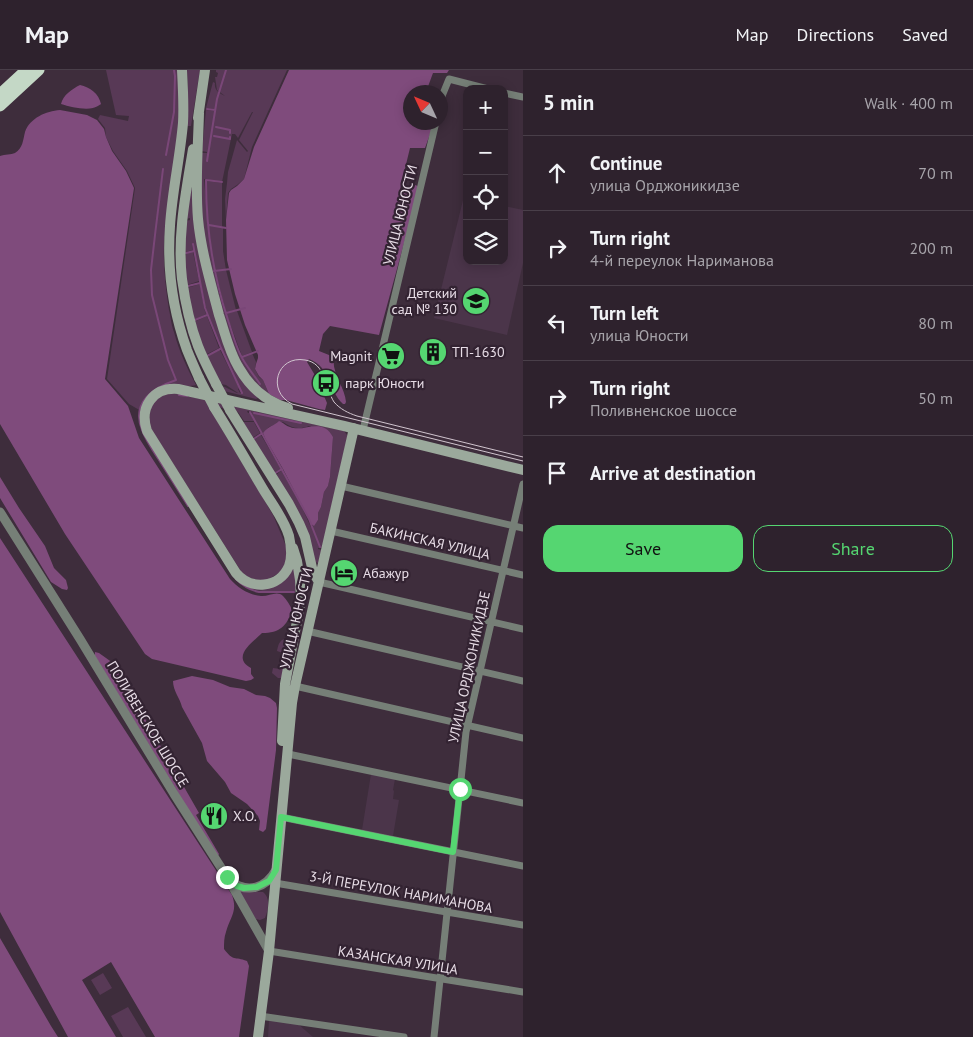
<!DOCTYPE html>
<html lang="en">
<head>
<meta charset="utf-8">
<style>
  :root { --surface:#2e222d; --page:#3a2f39; --text:#f1f3f6; --muted:#a7a4aa; --line:#493f49; --accent:#55d671 }
  body { margin:0; font-family:"PT Sans",sans-serif; background:var(--page); color:var(--text) }
  .controls { position:absolute; right:15px; top:15px; display:grid; overflow:hidden; border-radius:10px; box-shadow:0 2px 12px #0003 }
  .controls button { width:45px; height:45px; display:grid; place-items:center; padding:0; border:0; border-bottom:1px solid var(--line); background:var(--surface); color:var(--text); font:25px sans-serif }
  .compass { position:absolute; left:403px; top:15px; width:45px; height:45px; border-radius:50%; background:var(--surface); box-shadow:0 2px 12px #0003; rotate:314deg }
  .stop { position:absolute; width:15px; height:15px; margin:-11px; border:4px solid #55d671; border-radius:50%; background:#fff }
  .stop.end { background:#55d671; border-color:#fff; box-shadow:0 1px 5px #0008 }
  .list { margin:0; padding:0; list-style:none }
  h2 { display:flex; justify-content:space-between; align-items:center; height:65px; margin:0; padding:0 20px; font-size:21px }
  h2 small { font-size:16px; font-weight:400; color:var(--muted) }
  .list li { display:grid; grid-template-columns:32px 1fr auto; gap:15px; align-items:center; box-sizing:border-box; height:75px; padding:0 20px; border-top:1px solid var(--line) }
  .list b { display:block; font-size:19px; white-space:nowrap }
  .list p { margin:0; font-size:16px; white-space:nowrap; color:var(--muted) }
  .list em { font-size:16px; font-style:normal; color:var(--muted) }
  .actions { display:flex; gap:10px; padding:15px 20px }
  .actions a { flex:1; padding:11px 0; border:1px solid var(--accent); border-radius:15px; text-align:center; font-size:18px; color:var(--accent) }
  .actions .main { background:var(--accent); color:#111 }
  .icon { flex:none; width:28px; height:28px; fill:none; stroke:currentColor; stroke-width:2; stroke-linecap:round; stroke-linejoin:round }
  .map { position:relative; flex:none; width:523px; height:967px; overflow:hidden }
  header { display:flex; align-items:center; gap:30px; box-sizing:border-box; height:70px; padding:0 25px; background:var(--surface); border-bottom:1px solid var(--line) }
  header strong { font-size:24px }
  nav { display:flex; gap:28px; margin-inline-start:auto; font-size:18px }
  main { display:flex }
  aside { flex:1; background:var(--surface) }
  .map>svg:first-child { display:block }
  .built { fill:#4b354a }
  .green { fill:#583956 }
  .forest { fill:#7f4b7c }
  .lines { fill:none; stroke-linecap:round; stroke-linejoin:round }
  .stream { stroke:#7a4778; stroke-width:2 }
  .minor { stroke:#767f77; stroke-width:7 }
  .tertiary { stroke:#767f77; stroke-width:9 }
  .secondary { stroke:#9ba99c; stroke-width:10 }
  .trunk { stroke:#c4d8c6; stroke-width:11 }
  .tram { stroke:#d1c5cf; stroke-width:1 }
  .secondary-bridge { stroke:#9ba99c; stroke-width:10 }
  .route { stroke:#55d671; stroke-width:6 }
  .labels { text-anchor:middle; dominant-baseline:central; stroke-width:4.5; stroke-linejoin:round; paint-order:stroke }
  .street-label { font-size:14px; fill:#e8dde7; stroke:#332332 }
  .poi-label { font-size:14px; fill:#e8dde7; stroke:#332332; text-anchor:start }
</style>
</head>
<body>
<header>
<strong>Map</strong>
<nav><a>Map</a><a>Directions</a><a>Saved</a></nav>
</header>
<main>
<div class="map">
<svg width="523" height="967" viewBox="0 0 523 967">
  <rect width="100%" height="100%" fill="#3e2d3c"/>
  <path class="built" d="M464 126 467 127V191H504V136L523 140V193L507 265 434 248Z
    M371 704 395 709 393 720 394 721 393 729 399 730 393 766 362 760Z
    M269 950 298 954 313 967H268Z"/>
  <path class="green" d="M106 0H178C185 53 171 107 165 160 162 186 165 214 169 240 171 247 171 255 174 262 179 281 187 298 196 315 189 317 180 315 172 316 152 319 138 335 143 355 145 363 150 370 154 377L237 507C254 525 284 521 292 496L294 495C298 502 297 512 297 520L295 521C271 521 253 526 235 508L147 369 141 353V341L129 334 107 309 135 118 127 101 113 81 106 67 105 58 98 49 100 45 128 51 129 46 116 45Z
    M187 0H200L191 56H187L188 14Z
    M216 0H287L252 77 244 109 237 115 231 119 228 123 226 150 225 129 227 113 228 102 237 70 247 82 248 81 239 70 253 42H252L238 68 235 64H232L222 112 204 109 209 166 210 168 214 201 219 223 217 224 208 193 200 134 201 83H207V82L202 81 206 40 214 41 215 39 206 38 213 12 215 13C214 20 219 23 225 26L217 20 215 7H217L218 3 216 2Z
    M206 111 222 113V157H220H223V181L226 200 214 201 208 150Z
    M193 118 214 240 258 328 256 329 224 321 221 316 225 317 237 323H238L226 315 220 314 207 287 220 280 239 318 238 319 240 323H242L221 278 205 237 193 173 192 174 193 180 185 182 186 151 190 150V148L186 149 191 119Z
    M193 182 199 211 187 215 185 198 186 183Z
    M226 200 236 240 226 242 215 201Z
    M200 214 204 238 206 244 194 250 187 218Z
    M220 225 234 269 241 287 260 314 242 287 252 283 256 292 255 299 259 307 263 310 269 324 264 322 239 293 217 226Z
    M237 241 252 282 242 286 226 243Z
    M207 246 219 278 205 285 194 252Z
    M169 322 344 361 347 365V368L322 478H318V479L322 480 318 493 315 492 276 405 282 400 296 425 311 457V454L313 456 318 450V443L321 437 324 422 328 416 330 407 333 367 309 356C299 360 291 358 283 352L269 357 263 363 265 368 255 351 251 341H247L248 343H250L254 351H244L238 342 207 334 273 445 286 476 287 488 282 501 264 512 244 506 148 354 152 332Z
    M243 352H254L260 363 252 368Z
    M261 365 281 399 276 402H274L254 370Z
    M285 569 289 572 282 606 281 608H278L272 603 273 598 280 599 283 583 277 581C278 576 279 570 285 569Z
    M238 821 263 822C271 828 268 841 265 848L260 850 256 849Z
    M103 903 112 918 100 925 91 910Z
    M128 937 146 967H123L111 946Z"/>
  <path class="forest" d="M289 0H449L447 3H433L426 22H410V52L434 53 425 78H410L400 119 405 120 416 115 419 118 379 265 330 256 323 264 319 281 334 287C331 303 345 317 346 332L345 334H343C328 320 331 297 309 289L307 292 316 307 327 333 325 340 319 339 286 330H280L269 324 263 310 259 306 255 299 256 294 258 288V285L245 255 235 224 227 190 226 150 229 123 231 120 237 116 244 109 254 77Z
    M80 15C90 17 99 24 101 34 100 35 94 38 93 38 84 40 70 37 61 34 63 25 72 19 80 15Z
    M60 40 87 45 97 50 104 59 106 67 112 81 126 101 134 118 105 309 128 336 139 368 230 509C238 518 249 525 261 526 268 527 277 520 283 526 287 530 290 535 292 540 287 556 280 563 262 563 252 573 231 587 251 598V604L254 608 251 610 246 611 152 589 145 584 65 464 0 354V86C5 84 11 85 15 83 23 78 23 70 25 62 30 48 46 41 60 40Z
    M279 351C284 353 286 356 290 357 304 363 322 346 333 367L330 407 328 416 324 422 321 437 318 443V450L314 456 311 454 308 447 283 399 265 368 263 363C268 356 274 356 279 351Z
    M0 407 19 438 45 476 54 498 66 510 68 518 67 520 62 519 51 512 0 428Z
    M0 468 232 825C238 842 230 847 226 862 224 867 224 873 224 879 234 892 234 886 247 891L249 896 239 967H155L111 892 82 910 116 967H68L0 842Z
    M95 582 99 583 113 593 199 743 196 745 219 784 218 786 217 787 95 586Z
    M192 606 213 610 230 617 244 619 256 625 265 626 270 628 276 633 277 638 276 680 266 759 263 762 259 760 260 751 258 746 247 734 231 723 225 712 207 691 202 673 182 637C180 628 173 621 173 611Z
    M0 868 51 956 58 967H0Z"/>
  <g class="lines">
    <path class="stream" d="M207 39 215 40
      M216 57 230 60V63
      M214 66 230 69V67
      M166 85 174 42 175 6 174 0
      M207 91 217 29 226 0
      M163 99 155 165 151 200 152 225 168 290 176 310C153 318 131 332 142 360 146 371 153 381 159 390 169 406 179 421 188 436
      M222 112 206 110C206 158 213 205 228 250 232 262 235 274 241 286 246 296 254 305 260 314
      M209 155 226 158
      M193 174 205 238 221 278 242 323
      M186 183 194 181
      M214 201 231 199
      M188 216 200 213
      M226 243 245 238
      M195 250 207 245
      M207 286 220 279
      M242 287 258 281
      M179 325 187 326
      M250 342 296 425 309 449 320 477
      M254 343 301 353
      M252 370 261 364
      M274 404 282 399
      M236 509C243 516 249 520 259 522H294"/>
    <path class="minor" d="M504 23 523 27
      M440 31 449 9 488 19
      M363 360 436 52
      M341 416 523 458
      M331 461 523 505
      M319 512 523 559
      M307 561 523 611
      M295 616 523 668
      M288 684 523 733
      M281 747 523 796
      M275 813 523 855
      M269 881 523 922
      M260 946 404 967
      M434 967 466 662 523 414"/>
    <path class="tertiary" d="M0 442 80 569 174 724 227 807 269 881
      M230 811C248 824 266 818 276 800"/>
    <path class="secondary" d="M182 0C183 18 184 36 183 53 180 88 172 122 170 156 167 197 173 241 187 280 191 290 195 299 199 308
      M199 43C198 78 195 114 198 149 201 181 211 214 219 245 225 263 229 282 239 298 250 317 267 332 288 338
      M198 48 205 0
      M193 79C186 122 177 166 182 209 185 231 190 255 198 276 203 289 210 302 216 314
      M214 337C231 364 247 392 263 419 272 434 284 449 289 466 291 475 292 488 289 496 279 519 250 520 236 503L147 361C139 337 153 317 178 319L344 356 523 400
      M230 340 289 434 299 453 305 467 313 502 319 512
      M282 671 285 614 294 566 298 547 301 529 300 510 297 491 293 478
      M258 967 269 881 292 633 295 616 354 358"/>
    <path class="trunk" d="M0 24 26 0
      M0 36 39 0"/>
    <path class="tram" d="M523 387 357 346C348 343 340 339 334 332 325 318 326 293 305 290 277 285 266 321 292 334L523 391"/>
    <path class="secondary-bridge" d="M199 308 214 337
      M216 314 230 340"/>
  </g>
  <g class="lines">
    <path class="route" d="M227 807 237 816 244 818 257 817 269 811 276 800 281 747 453 782 460 719"/>
  </g>
  <defs>
    <symbol id="school-disc" viewBox="-11 -11 22 22"><circle r="9.5" fill="#55d671" stroke="#332332"/><path d="M0-5L7-2L0 1L-7-2ZM-4 1L0 2.5L4 1V4Q0 6-4 4Z" fill="#111"/></symbol>
    <symbol id="building-disc" viewBox="-11 -11 22 22"><circle r="9.5" fill="#55d671" stroke="#332332"/><path d="M-4-6H4V6H1V3H-1V6H-4ZM-2.5-4.3h1.7v1.8h-1.7ZM.8-4.3h1.7v1.8H.8ZM-2.5-1h1.7V.8h-1.7ZM.8-1h1.7V.8H.8Z" fill="#111"/></symbol>
    <symbol id="supermarket-disc" viewBox="-11 -11 22 22"><circle r="9.5" fill="#55d671" stroke="#332332"/><path d="M-6-5.5h2.5l.6 2H6L4.5 2H-2.5L-4.4-4H-6ZM-1.5 3.2a1.3 1.3 0 1 0 .1 0ZM3 3.2a1.3 1.3 0 1 0 .1 0Z" fill="#111"/></symbol>
    <symbol id="bus-disc" viewBox="-11 -11 22 22"><circle r="9.5" fill="#55d671" stroke="#332332"/><path d="M-5-6H5V4H4V6H2V4H-2V6H-4V4H-5ZM-3.5-4V0h7V-4ZM-3.5 1.2v1.5H-2V1.2ZM2 1.2v1.5H3.5V1.2Z" fill="#111"/></symbol>
    <symbol id="hotel-disc" viewBox="-11 -11 22 22"><circle r="9.5" fill="#55d671" stroke="#332332"/><path d="M-6-4.5h1.5V1H6V5H4.5V3h-9V5H-6ZM-4 0a1.8 1.8 0 1 1 3.6 0ZM.5 0V-2.5h3Q6-2.5 6 0Z" fill="#111"/></symbol>
    <symbol id="restaurant-disc" viewBox="-11 -11 22 22"><circle r="9.5" fill="#55d671" stroke="#332332"/><path d="M-5-6h1v4h1v-4h1v4h1v-4h1v5L-1.5 .5V6h-2V.5L-5-1ZM5-6V6H3V1.5H1.5Q1.5-4 5-6Z" fill="#111"/></symbol>
  </defs>
  <g fill-rule="evenodd">
    <use href="#school-disc" x="460" y="215" width="32" height="32"/>
    <use href="#building-disc" x="417" y="266" width="32" height="32"/>
    <use href="#supermarket-disc" x="375" y="270" width="32" height="32"/>
    <use href="#bus-disc" x="310" y="297" width="32" height="32"/>
    <use href="#hotel-disc" x="328" y="487" width="32" height="32"/>
    <use href="#restaurant-disc" x="198" y="730" width="32" height="32"/>
  </g>
  <g class="labels">
    <g class="street-label">
      <text transform="translate(400 145) rotate(-76)">УЛИЦА ЮНОСТИ</text>
      <text transform="translate(430 471) rotate(13)">БАКИНСКАЯ УЛИЦА</text>
      <text transform="translate(296 548) rotate(-77)">УЛИЦА ЮНОСТИ</text>
      <text transform="translate(469 597) rotate(-78)">УЛИЦА ОРДЖОНИКИДЗЕ</text>
      <text transform="translate(148 654) rotate(59)">ПОЛИВЕНСКОЕ ШОССЕ</text>
      <text transform="translate(401 822) rotate(10)">3-Й ПЕРЕУЛОК НАРИМАНОВА</text>
      <text transform="translate(398 890) rotate(9)">КАЗАНСКАЯ УЛИЦА</text>
    </g>
    <g class="poi-label">
      <text x="457" y="223" text-anchor="end">Детский<tspan x="457" dy="16">сад № 130</tspan></text>
      <text x="452" y="282">ТП-1630</text>
      <text x="372" y="286" text-anchor="end">Magnit</text>
      <text x="345" y="313">парк Юности</text>
      <text x="363" y="503">Абажур</text>
      <text x="233" y="746">Х.О.</text>
    </g>
  </g>
</svg>
<div class="controls">
<button>+</button>
<button>−</button>
<button><svg class="icon" aria-label="locate" viewBox="0 0 24 24"><circle cx="12" cy="12" r="6"/><path d="M12 2v4M12 18v4M2 12h4M18 12h4"/></svg></button>
<button><svg class="icon" aria-label="layers" viewBox="0 0 24 24"><path d="M12 4l9 5-9 5-9-5zM3 14l9 5 9-5"/></svg></button>
</div>
<svg class="compass" viewBox="-18 -18 36 36"><path d="M0-13l5 13h-10z" fill="#e53935"/><path d="M0 13l5-13h-10z" fill="#a7a4aa"/></svg>
<div class="stop" style="left:460px;top:719px"></div>
<div class="stop end" style="left:227px;top:807px"></div>
</div>
<aside>
<h2>5 min<small>Walk · 400 m</small></h2>
<ul class="list">
<li><svg class="icon" aria-label="ahead" viewBox="0 0 24 24"><path d="M12 20V5M6 11l6-6 6 6"/></svg><div><b>Continue</b><p>улица Орджоникидзе</p></div><em>70 m</em></li>
<li><svg class="icon" aria-label="right" viewBox="0 0 24 24"><path d="M7 20v-9h11M14 6l5 5-5 5"/></svg><div><b>Turn right</b><p>4-й переулок Нариманова</p></div><em>200 m</em></li>
<li><svg class="icon" aria-label="left" viewBox="0 0 24 24"><path d="M17 20v-9H6M10 6l-5 5 5 5"/></svg><div><b>Turn left</b><p>улица Юности</p></div><em>80 m</em></li>
<li><svg class="icon" aria-label="right" viewBox="0 0 24 24"><path d="M7 20v-9h11M14 6l5 5-5 5"/></svg><div><b>Turn right</b><p>Поливненское шоссе</p></div><em>50 m</em></li>
<li><svg class="icon" aria-label="arrive" viewBox="0 0 24 24"><path d="M6 21V4h12l-3 4 3 4H6"/></svg><div><b>Arrive at destination</b></div></li>
</ul>
<div class="actions"><a class="main">Save</a><a>Share</a></div>
</aside>
</main>
</body>
</html>
